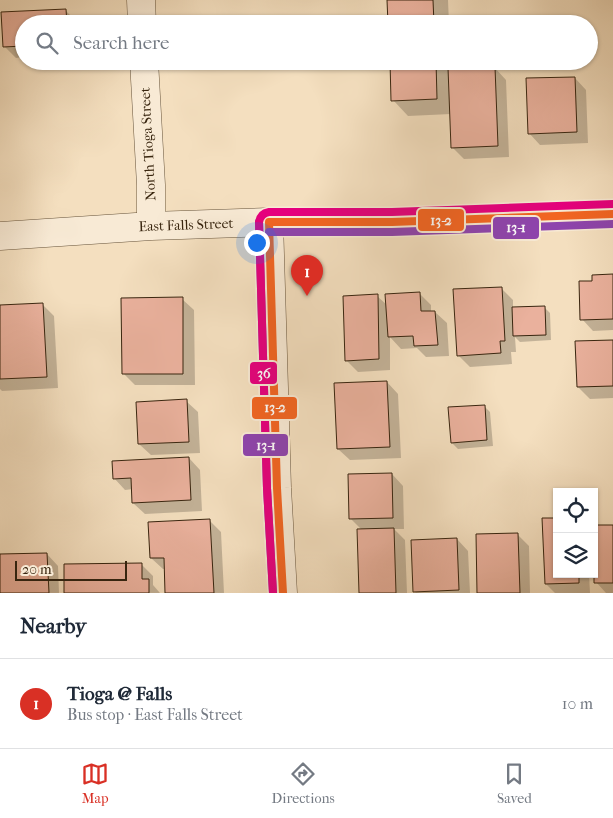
<!DOCTYPE html>
<html lang="en">
<head>
<meta charset="utf-8">
<style>
  :root { --surface:#fff; --page:#f6f6f7; --text:#1f2937; --muted:#747a83; --line:#e0e1e3; --accent:#d93025 }
  body { margin:0; font-family:"IM FELL French Canon",serif; background:var(--page); color:var(--text) }
  .controls { position:absolute; right:15px; bottom:15px; display:grid; overflow:hidden; border-radius:0px; box-shadow:0 1px 4px #0004 }
  .controls button { width:45px; height:45px; display:grid; place-items:center; padding:0; border:0; border-bottom:1px solid var(--line); background:var(--surface); color:var(--text); font:25px sans-serif }
  .scale { position:absolute; left:15px; bottom:12px; width:112px; box-sizing:border-box; padding-left:5px; border:2px solid #38250f; border-top:0; font-size:14px; line-height:18px; white-space:nowrap; color:#38250f; -webkit-text-stroke:4px #f8ead5; paint-order:stroke }
  .you { position:absolute; left:256px; top:242px; width:18px; height:18px; margin:-12px; border:4px solid #fff; border-radius:50%; background:#1a73e8; box-shadow:0 0 0 8px #1a73e833 }
  .badge { display:grid; place-items:center; width:32px; height:32px; border-radius:50%; background:var(--accent); color:#fff; font-size:16px; font-weight:700 }
  .pin { position:absolute; translate:-50% -41px; filter:drop-shadow(0 1px 2px #0008) }
  .pin::after { content:''; position:absolute; top:26px; width:18px; height:15px; background:inherit; clip-path:polygon(0 0,100% 0,50% 100%) }
  .list { margin:0; padding:0; list-style:none }
  h2 { display:flex; justify-content:space-between; align-items:center; height:65px; margin:0; padding:0 20px; font-size:21px }
  h2 small { font-size:16px; font-weight:400; color:var(--muted) }
  .list li { display:grid; grid-template-columns:32px 1fr auto; gap:15px; align-items:center; box-sizing:border-box; height:90px; padding:0 20px; border-top:1px solid var(--line) }
  .list b { display:block; font-size:19px; white-space:nowrap }
  .list p { margin:0; font-size:16px; white-space:nowrap; color:var(--muted) }
  .list em { font-size:16px; font-style:normal; color:var(--muted) }
  .icon { flex:none; width:28px; height:28px; fill:none; stroke:currentColor; stroke-width:2; stroke-linecap:round; stroke-linejoin:round }
  .map { position:relative; flex:none; width:613px; height:593px; overflow:hidden }
  .search { position:absolute; background:var(--surface); box-shadow:0 1px 4px #0004; left:15px; right:15px; top:15px; height:55px; display:flex; align-items:center; gap:12px; box-sizing:border-box; padding:0 18px; border-radius:28px; color:var(--muted); font-size:19px }
  .sheet { height:155px; background:var(--surface) }
  nav { display:flex; justify-content:space-around; align-items:center; box-sizing:border-box; height:70px; border-top:1px solid var(--line); background:var(--surface); font-size:14px; color:var(--muted) }
  nav a { display:grid; justify-items:center; gap:2px }
  nav .on { color:var(--accent) }
  .map>svg:first-child { display:block }
  .shadow { fill:#0003 }
  .building { fill:#eab19d; stroke:#38250f }
  .lines { fill:none; stroke-linecap:round; stroke-linejoin:round }
  .street-casing { stroke:#67543b; stroke-width:29 }
  .street { stroke:#f8ead5; stroke-width:28 }
  .bus-1-casing { stroke:#f8ead5; stroke-width:11 }
  .bus-2-casing { stroke:#f8ead5; stroke-width:11 }
  .bus-3-casing { stroke:#f8ead5; stroke-width:11 }
  .bus-1 { stroke:#f26522; stroke-width:8 }
  .bus-2 { stroke:#8e44ad; stroke-width:8 }
  .bus-3 { stroke:#e5007d; stroke-width:8 }
  .labels { text-anchor:middle; dominant-baseline:central; stroke-width:5; stroke-linejoin:round; paint-order:stroke }
  .street-label { font-size:14px; fill:#38250f; stroke:#f8ead5 }
  .line-badge { stroke:#f8ead5; stroke-width:2 }
  .badge-label { font-size:14px; text-anchor:middle; font-weight:bold; fill:#fff }
</style>
</head>
<body>
<div class="map">
<svg width="613" height="593" viewBox="0 0 613 593">
  <rect width="100%" height="100%" fill="#f4dfbf"/>
  <filter id="stains"><feTurbulence type="fractalNoise" baseFrequency=".004" numOctaves="4"/><feColorMatrix values="0 0 0 0 .2 0 0 0 0 .09 0 0 0 0 .02 0 0 0 .5 -.17"/></filter>
  <radialGradient id="worn" r=".72"><stop offset=".6" stop-color="#630" stop-opacity="0"/><stop offset="1" stop-color="#630" stop-opacity=".3"/></radialGradient>
  <path class="shadow" d="M389 0H448L449 24H390Z
    M65 10 77 22V24H24V57L16 58 4 46 3 13Z
    M391 61H450L451 70 495 68 506 80 509 157 464 159 452 147 451 114 408 116 393 100Z
    M575 78 586 90 588 143 540 145 529 133Z
    M613 275V330L593 331 582 319Z
    M501 288 513 300V308L544 307 550 313 551 340 520 342 515 337 516 352H511L512 364 470 367 458 355Z
    M419 293 431 305V312H435L447 323 449 356 426 357 417 348 401 349 390 337V370L358 372 346 360 377 296 387 305Z
    M182 299 194 310 195 385H135L124 374Z
    M42 304 54 316 58 388 2 391 0 389V307Z
    M613 341V398L590 399 578 387Z
    M387 382 398 394 401 458 350 460 338 449Z
    M186 401 198 412 200 453 151 455 139 444Z
    M484 406 490 412 493 446 458 449 452 443Z
    M189 458 200 470 202 511 145 514 133 503V489L125 490 114 478Z
    M392 474 403 486 404 529H394L405 540 407 593H360L362 530 350 518Z
    M209 520 221 532 224 593H167L165 569H163L151 558Z
    M613 526V593H606L596 582Z
    M517 534 529 546 530 593H479Z
    M457 539 468 551 470 593H416L414 591Z
    M47 554 58 566 59 593H0V577Z
    M141 564 153 576V585L160 593H65Z
    M557 574H589L590 593H555L546 584Z"/>
  <path class="building" d="M387 0H433L434 24H388Z
    M66 9 67 24H24V46L3 47 1 12Z
    M390 61H436L437 99 391 101Z
    M495 67 498 146 451 148 448 68Z
    M575 77 577 132 528 134 526 78Z
    M613 274V319L580 320 579 281H592V275Z
    M502 287 505 341H500L501 353 457 356 453 289Z
    M420 292 421 311H435L438 345 414 346 413 336 388 337 385 294Z
    M378 294 379 359 345 361 343 296Z
    M183 297V374H122L121 298Z
    M43 303 47 377 0 379V305Z
    M545 306 546 335 513 336 512 307Z
    M613 340V386L577 387 575 341Z
    M387 381 390 447 337 449 334 383Z
    M187 399 189 442 138 444 136 402Z
    M485 405 487 440 451 443 448 407Z
    M189 457 191 500 132 503 131 478 113 479 112 461Z
    M392 473 393 518 349 519 348 474Z
    M542 518H557V574H579V583L545 584Z
    M210 519 214 593H165L164 558H150L148 522Z
    M594 525H613V583H594Z
    M394 528 396 593H359L357 529Z
    M518 533 520 593H477L476 534Z
    M457 538 459 590 413 592 411 540Z
    M47 553 49 593H0V554Z
    M142 563V579H149V593H64V564Z"/>
  <g class="lines">
    <defs>
      <path id="street" d="M141 0 142 24
        M144 61 151 185V226
        M269 222 277 488 283 593
        M0 236 151 226 269 222H392L613 214"/>
    </defs>
    <use href="#street" class="street-casing"/>
    <use href="#street" class="street"/>
    <defs>
      <path id="bus-1" d="M269 222 277 488 283 593
        M269 222H392L613 214"/>
      <path id="bus-2" d="M259 222 267 488 273 593
        M269 232H392L613 224"/>
      <path id="bus-3" d="M273 593 267 488 259 222C260 216 263 213 269 212H392L613 204"/>
    </defs>
    <use href="#bus-1" class="bus-1-casing"/>
    <use href="#bus-2" class="bus-2-casing"/>
    <use href="#bus-3" class="bus-3-casing"/>
    <use href="#bus-1" class="bus-1"/>
    <use href="#bus-2" class="bus-2"/>
    <use href="#bus-3" class="bus-3"/>
  </g>
  <g class="labels">
    <g class="street-label">
      <text transform="translate(148 144) rotate(-93)">North Tioga Street</text>
      <text transform="translate(186 225) rotate(-2)">East Falls Street</text>
    </g>
  </g>
  <g class="line-badge">
    <rect x="417" y="208" width="48" height="24" rx="5" fill="#f26522"/>
    <rect x="492" y="216" width="48" height="24" rx="5" fill="#8e44ad"/>
    <rect x="249" y="361" width="29" height="24" rx="5" fill="#e5007d"/>
    <rect x="251" y="396" width="47" height="24" rx="5" fill="#f26522"/>
    <rect x="242" y="433" width="47" height="24" rx="5" fill="#8e44ad"/>
  </g>
  <g class="badge-label">
    <text x="441" y="225">13-2</text>
    <text x="516" y="232">13-1</text>
    <text x="264" y="378">36</text>
    <text x="275" y="412">13-2</text>
    <text x="266" y="450">13-1</text>
  </g>
  <rect width="100%" height="100%" filter="url(#stains)"/>
  <rect width="100%" height="100%" fill="url(#worn)"/>
</svg>
<div class="controls">
<button><svg class="icon" aria-label="locate" viewBox="0 0 24 24"><circle cx="12" cy="12" r="6"/><path d="M12 2v4M12 18v4M2 12h4M18 12h4"/></svg></button>
<button><svg class="icon" aria-label="layers" viewBox="0 0 24 24"><path d="M12 4l9 5-9 5-9-5zM3 14l9 5 9-5"/></svg></button>
</div>
<div class="scale">20 m</div>
<div class="you"></div>
<div class="pin badge" style="left:307px;top:296px">1</div>
<div class="search"><svg class="icon" aria-label="search" viewBox="0 0 24 24"><circle cx="10" cy="10" r="6"/><path d="M15 15l6 6"/></svg>Search here</div>
</div>
<section class="sheet">
<h2>Nearby<small></small></h2>
<ul class="list">
<li><span class="badge">1</span><div><b>Tioga @ Falls</b><p>Bus stop · East Falls Street</p></div><em>10 m</em></li>
</ul>
</section>
<nav>
<a class="on"><svg class="icon" aria-label="map" viewBox="0 0 24 24"><path d="M3 6l6-2 6 2 6-2v14l-6 2-6-2-6 2zM9 4v14M15 6v14"/></svg>Map</a>
<a><svg class="icon" aria-label="directions" viewBox="0 0 24 24"><path d="M12 3l9 9-9 9-9-9zM9 14v-3h6M13 9l2 2-2 2"/></svg>Directions</a>
<a><svg class="icon" aria-label="saved" viewBox="0 0 24 24"><path d="M7 4h10v16l-5-4-5 4z"/></svg>Saved</a>
</nav>
</body>
</html>
